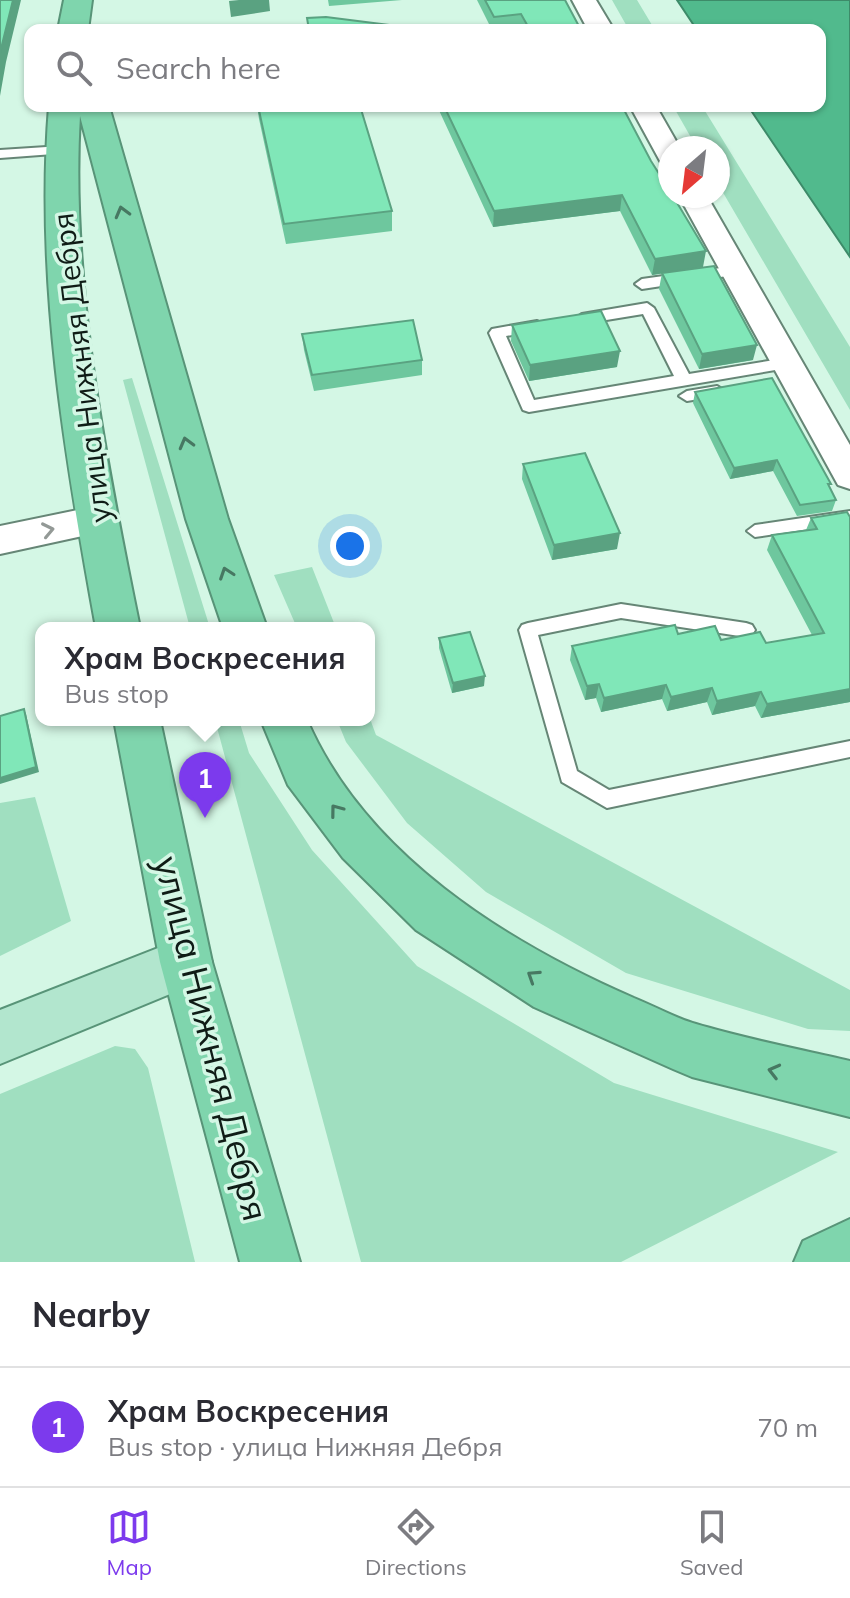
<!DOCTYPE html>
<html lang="en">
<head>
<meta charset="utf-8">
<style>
  :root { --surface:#fff; --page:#f2f2f3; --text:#2b2b33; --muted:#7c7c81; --line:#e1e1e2; --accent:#7c3aed }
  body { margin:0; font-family:Mulish,sans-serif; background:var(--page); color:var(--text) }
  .compass { position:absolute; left:658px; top:136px; width:72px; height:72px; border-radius:50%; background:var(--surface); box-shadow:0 2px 6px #0004; rotate:208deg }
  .you { position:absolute; left:350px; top:546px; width:28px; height:28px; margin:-20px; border:6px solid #fff; border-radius:50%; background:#1a73e8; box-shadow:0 0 0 12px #1a73e833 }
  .badge { display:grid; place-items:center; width:52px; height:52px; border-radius:50%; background:var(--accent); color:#fff; font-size:26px; font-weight:700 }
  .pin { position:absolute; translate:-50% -66px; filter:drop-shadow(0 2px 4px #0008) }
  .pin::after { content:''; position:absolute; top:42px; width:28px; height:24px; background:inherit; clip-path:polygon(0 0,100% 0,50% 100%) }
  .popup { position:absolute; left:35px; top:622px; width:340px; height:104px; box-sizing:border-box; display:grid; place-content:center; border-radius:16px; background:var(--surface); filter:drop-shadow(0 2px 6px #0005); font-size:26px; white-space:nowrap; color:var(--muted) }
  .popup b { font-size:30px; color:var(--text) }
  .popup::after { content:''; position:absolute; left:50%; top:100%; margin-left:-16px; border:16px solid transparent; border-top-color:var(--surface) }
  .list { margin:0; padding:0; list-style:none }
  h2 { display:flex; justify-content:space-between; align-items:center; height:104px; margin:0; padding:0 32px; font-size:34px }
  h2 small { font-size:26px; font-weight:400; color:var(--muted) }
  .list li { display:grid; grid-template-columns:52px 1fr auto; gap:24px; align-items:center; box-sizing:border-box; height:120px; padding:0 32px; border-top:2px solid var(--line) }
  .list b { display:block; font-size:30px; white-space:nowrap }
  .list p { margin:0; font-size:26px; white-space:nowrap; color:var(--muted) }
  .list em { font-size:26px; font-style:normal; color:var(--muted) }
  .icon { flex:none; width:44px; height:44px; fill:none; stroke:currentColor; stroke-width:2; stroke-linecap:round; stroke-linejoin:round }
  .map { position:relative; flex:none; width:850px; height:1262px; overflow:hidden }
  .search { position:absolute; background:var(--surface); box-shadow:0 2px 6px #0004; left:24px; right:24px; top:24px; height:88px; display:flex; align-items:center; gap:20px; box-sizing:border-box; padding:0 28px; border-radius:16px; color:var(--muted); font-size:30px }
  .sheet { height:224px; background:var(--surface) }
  nav { display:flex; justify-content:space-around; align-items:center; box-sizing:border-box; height:112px; border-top:2px solid var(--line); background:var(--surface); font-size:22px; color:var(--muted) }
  nav a { display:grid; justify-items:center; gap:4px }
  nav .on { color:var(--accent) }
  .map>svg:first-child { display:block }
  .green { fill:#a0dfc0 }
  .water { fill:#51ba8d; stroke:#3d8b69; stroke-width:2 }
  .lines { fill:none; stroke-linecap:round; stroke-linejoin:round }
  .lane-casing { stroke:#668676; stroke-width:4 }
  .street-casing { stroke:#668676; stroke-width:4 }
  .primary-casing { stroke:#589478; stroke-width:4 }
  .highway-casing { stroke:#589478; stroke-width:4 }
  .lane { fill:#fff; fill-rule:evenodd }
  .street { fill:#fff; fill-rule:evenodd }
  .primary { fill:#b2e6ce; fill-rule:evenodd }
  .highway { fill:#7fd5ad; fill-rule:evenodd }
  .wall { fill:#6ec79e }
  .shaded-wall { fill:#5aa281 }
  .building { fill:#80e7b8; stroke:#5aa281; stroke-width:2 }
  .oneway { stroke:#477862 }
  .oneway2 { stroke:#939996 }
  .labels { text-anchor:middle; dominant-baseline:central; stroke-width:7; stroke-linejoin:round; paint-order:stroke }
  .street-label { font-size:30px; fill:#0f1c16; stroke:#d4f7e5 }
  .near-street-label { font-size:36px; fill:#0f1c16; stroke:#d4f7e5 }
</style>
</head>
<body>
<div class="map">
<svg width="850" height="1262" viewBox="0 0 850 1262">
  <rect width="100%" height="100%" fill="#d4f7e5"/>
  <path class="green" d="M612 0H637L655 30H629Z
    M673 106H702L850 347V410L718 184V148H697Z
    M132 378 210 628H190L123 380Z
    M312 567 336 628H297L274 575Z
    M369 716 376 735 850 990V1031L808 1029 626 973 486 892 407 823 346 742 337 720H369Z
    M215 720H239L249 753 312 850 417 966 614 1083 838 1152 621 1262H361Z
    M35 797 71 921 0 956V803Z
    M115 1046 135 1049 148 1068 195 1262H0V1094Z"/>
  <path class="water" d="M677 0H850V257L748 106H820V30H697Z"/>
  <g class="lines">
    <defs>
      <path id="lane" d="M62 146 69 150 67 153 0 158V150Z
        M735 266 742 271 740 274 642 289 635 284 642 279Z
        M647 303 654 308 689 374 787 358 795 363 787 368 529 412 523 410 489 333 492 329 537 321 544 326 537 331 506 336 534 400 674 376 643 314 582 324 575 319 582 314Z
        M717 386 725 391 723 395 687 401 679 396 687 391Z
        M850 511V523L755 537 747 531 755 525Z
        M621 604 746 623 752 625 755 630 752 635 746 637 621 618 538 635 577 771 609 790 850 741V757L607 808 562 782 519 630 522 625 528 623Z"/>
      <path id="street" d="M572 0H596L614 30H588Z
        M630 106H656L680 148H670V163L660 161Z
        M679 196H707L850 445V489L838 485Z
        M97 506 110 510 115 520 110 530 0 554V526Z"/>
      <path id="primary" d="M186 937 204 944 212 962 204 980 0 1064V1010Z"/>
      <path id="highway" d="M64 0H92L88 30H58Z
        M49 106H109L228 519 267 628H223L186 519 80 116C70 280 107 467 140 628H96C65 458 35 280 49 106Z
        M114 720H160L212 962 300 1262H240L160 962Z
        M261 720H307C365 854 505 942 634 998 654 1006 675 1018 696 1024 746 1039 799 1049 850 1061V1117L692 1077 673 1069 534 1007 416 930 343 858 288 785Z
        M850 1219V1262H794L803 1241Z"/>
    </defs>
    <use href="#lane" class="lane-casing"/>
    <use href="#street" class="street-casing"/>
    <use href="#primary" class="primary-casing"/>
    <use href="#highway" class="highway-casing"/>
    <use href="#lane" class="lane"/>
    <use href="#street" class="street"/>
    <use href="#primary" class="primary"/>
    <use href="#highway" class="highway"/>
  </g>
  <path class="wall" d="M328 0H402L329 6Z
    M477 0H565L581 30H492Z
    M257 106H360L392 211V231L286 244 259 119Z
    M437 106H622L703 267 753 360 699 369 659 289 662 273 686 270 652 275 620 211 493 227Z
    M512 325 617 367 529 381 511 341Z
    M302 334 422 360V375L314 391 304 350Z
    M695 392 830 488 836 500 832 511 797 516 773 471 730 479 693 403Z
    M523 464 617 549 552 560 522 479Z
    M847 512 850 702 761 718 755 706 712 715 707 702 667 711 662 699 601 712 596 698 585 700 570 660 572 646 678 634 721 640 766 643 812 635 767 550 772 535 806 530 811 518Z
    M439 638 484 686 452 693 439 648Z"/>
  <path class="shaded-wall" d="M13 0H21L6 62 0 96V53Z
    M239 0H269L270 11 231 17 229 1Z
    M622 195 620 211 493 227 494 211Z
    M706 251 703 267 652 275 655 259Z
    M757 345 753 360 699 369 702 354Z
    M620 351 617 367 529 381 530 365Z
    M777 460 773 471 730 479 734 468Z
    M620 533 617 549 552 560 554 545Z
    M485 676 484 686 452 693 453 683Z
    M599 684 596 698 585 700 587 686Z
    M666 685 662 699 601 712 604 698Z
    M712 688 707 702 667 711 671 697Z
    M850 689V702L761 718 767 704Z
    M761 692 755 706 712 715 717 701Z
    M24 709 26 714 39 772 0 784V778Z"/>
  <path class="building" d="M0 0H13L0 53Z
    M485 0H565L581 30H530L521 14 494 17Z
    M326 17 429 30H309L307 18Z
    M258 106H360L392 211 284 224Z
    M444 106H622L651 161 670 191V196H673L706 251 655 259 622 195 494 211Z
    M714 266 757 345 702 354 662 273Z
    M601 311 620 351 530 365 512 325Z
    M413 320 422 360 312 375 302 334Z
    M772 378 831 484H828L836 500 800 505 777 460 734 468 695 392Z
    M585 453 620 533 554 545 523 464Z
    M847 512 850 517V689L767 704 761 692 717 701 712 688 671 697 666 685 604 698 599 684 587 686 572 646 675 625 678 634 715 626 721 640 760 632 766 643 824 633 772 535 817 529 811 518Z
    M470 632 485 676 453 683 439 638Z
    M24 709 36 767 0 778V716Z"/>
  <defs><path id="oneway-chevron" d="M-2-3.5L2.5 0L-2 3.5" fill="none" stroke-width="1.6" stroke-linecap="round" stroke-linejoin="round" transform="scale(2)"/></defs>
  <g class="oneway">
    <use href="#oneway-chevron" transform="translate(122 212) rotate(-105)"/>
    <use href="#oneway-chevron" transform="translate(186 443) rotate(-105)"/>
    <use href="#oneway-chevron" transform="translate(226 573) rotate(-109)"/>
    <use href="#oneway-chevron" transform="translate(336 810) rotate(-127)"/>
    <use href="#oneway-chevron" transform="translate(533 976) rotate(-147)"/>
    <use href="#oneway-chevron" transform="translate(774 1071) rotate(-166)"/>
  </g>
  <use class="oneway2" href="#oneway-chevron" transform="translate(48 530) rotate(-12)"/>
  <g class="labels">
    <g class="street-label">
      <text transform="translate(81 368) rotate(-97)">улица Нижняя Дебря</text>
    </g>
    <g class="near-street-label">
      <text transform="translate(212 1038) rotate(76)">улица Нижняя Дебря</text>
    </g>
  </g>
</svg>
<svg class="compass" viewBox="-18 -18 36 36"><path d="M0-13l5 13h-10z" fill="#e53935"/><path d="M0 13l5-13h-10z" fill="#7c7c81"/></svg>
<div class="you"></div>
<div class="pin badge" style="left:205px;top:818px">1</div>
<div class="popup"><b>Храм Воскресения</b>Bus stop</div>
<div class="search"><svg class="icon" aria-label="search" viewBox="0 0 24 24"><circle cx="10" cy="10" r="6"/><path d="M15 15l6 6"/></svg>Search here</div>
</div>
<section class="sheet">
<h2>Nearby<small></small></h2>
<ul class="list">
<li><span class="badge">1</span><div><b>Храм Воскресения</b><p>Bus stop · улица Нижняя Дебря</p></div><em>70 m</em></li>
</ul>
</section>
<nav>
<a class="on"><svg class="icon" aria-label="map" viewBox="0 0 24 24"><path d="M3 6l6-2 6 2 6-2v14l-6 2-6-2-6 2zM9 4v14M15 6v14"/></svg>Map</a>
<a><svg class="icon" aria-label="directions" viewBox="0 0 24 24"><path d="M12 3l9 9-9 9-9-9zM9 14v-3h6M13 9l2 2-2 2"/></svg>Directions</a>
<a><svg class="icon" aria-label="saved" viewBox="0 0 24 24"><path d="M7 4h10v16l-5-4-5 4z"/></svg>Saved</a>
</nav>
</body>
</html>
